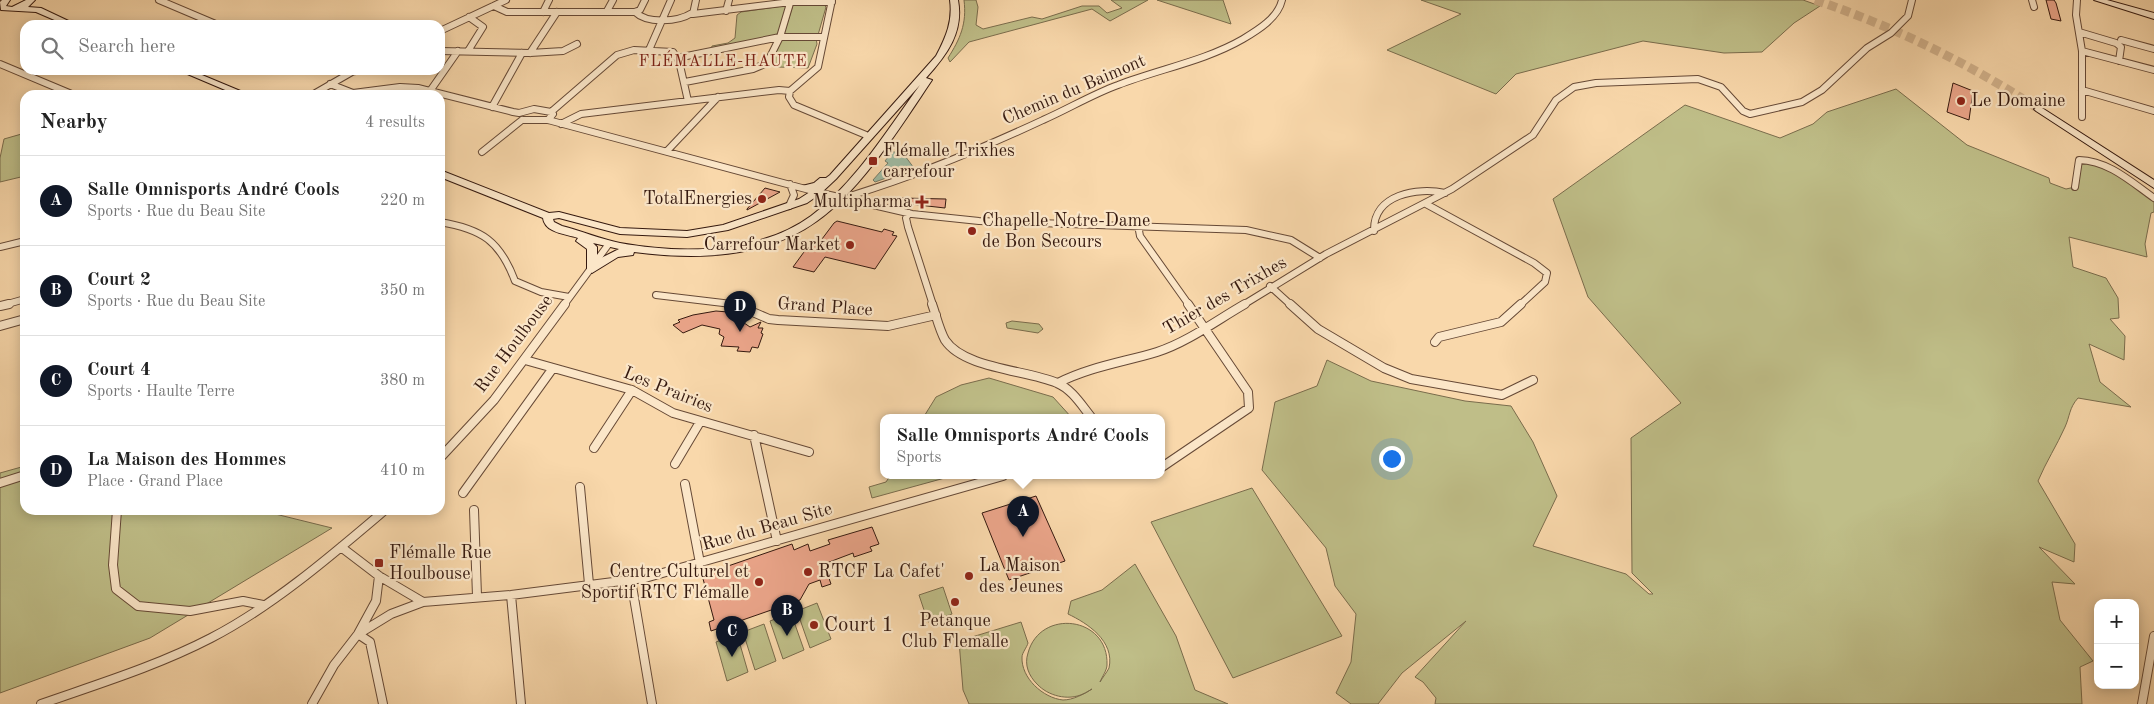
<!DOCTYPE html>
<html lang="en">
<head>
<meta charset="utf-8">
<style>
  :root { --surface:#fff; --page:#f6f6f6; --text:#222; --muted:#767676; --line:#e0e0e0; --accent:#111827 }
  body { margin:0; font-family:"Old Standard TT",serif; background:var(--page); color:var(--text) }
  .controls { position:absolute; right:15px; bottom:15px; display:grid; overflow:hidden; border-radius:10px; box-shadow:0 2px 12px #0003 }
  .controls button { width:45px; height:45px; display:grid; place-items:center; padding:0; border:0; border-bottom:1px solid var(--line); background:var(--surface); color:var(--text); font:25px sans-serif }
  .you { position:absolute; left:1391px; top:458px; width:18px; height:18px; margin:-12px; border:4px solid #fff; border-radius:50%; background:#1a73e8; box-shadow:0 0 0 8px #1a73e833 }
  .badge { display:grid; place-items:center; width:32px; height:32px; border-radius:50%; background:var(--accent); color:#fff; font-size:16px; font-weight:700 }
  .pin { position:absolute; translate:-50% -41px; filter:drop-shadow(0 1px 2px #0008) }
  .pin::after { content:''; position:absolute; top:26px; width:18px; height:15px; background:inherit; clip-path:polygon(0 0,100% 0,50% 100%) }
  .popup { position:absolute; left:880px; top:414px; width:285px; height:65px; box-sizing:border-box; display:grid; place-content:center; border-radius:10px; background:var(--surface); filter:drop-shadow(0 1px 4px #0005); font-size:16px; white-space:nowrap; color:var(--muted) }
  .popup b { font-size:19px; color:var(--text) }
  .popup::after { content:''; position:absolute; left:50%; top:100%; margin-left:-10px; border:10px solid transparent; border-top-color:var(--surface) }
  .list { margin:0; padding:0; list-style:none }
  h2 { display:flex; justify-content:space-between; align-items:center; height:65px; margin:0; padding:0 20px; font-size:21px }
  h2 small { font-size:16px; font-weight:400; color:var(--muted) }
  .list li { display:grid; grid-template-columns:32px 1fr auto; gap:15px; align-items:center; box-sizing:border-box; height:90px; padding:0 20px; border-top:1px solid var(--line) }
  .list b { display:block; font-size:19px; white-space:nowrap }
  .list p { margin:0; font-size:16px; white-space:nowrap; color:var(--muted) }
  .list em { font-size:16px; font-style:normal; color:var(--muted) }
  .icon { flex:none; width:28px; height:28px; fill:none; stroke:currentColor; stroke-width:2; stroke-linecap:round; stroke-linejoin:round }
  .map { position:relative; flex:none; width:2154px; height:704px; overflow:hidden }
  .search { position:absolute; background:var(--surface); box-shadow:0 2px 12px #0003; left:20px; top:20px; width:425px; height:55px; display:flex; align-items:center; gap:12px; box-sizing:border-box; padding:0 18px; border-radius:15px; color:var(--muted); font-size:19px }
  .panel { position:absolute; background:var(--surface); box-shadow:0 2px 12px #0003; left:20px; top:90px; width:425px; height:425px; border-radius:15px }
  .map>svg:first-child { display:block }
  .green { fill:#bfbe88; stroke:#7a6c4c }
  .water { fill:#9fbba3; stroke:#757a68 }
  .building { fill:#eba58a; stroke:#35190f }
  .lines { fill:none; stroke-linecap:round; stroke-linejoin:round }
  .secondary-tunnel { stroke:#d2b28c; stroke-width:9; stroke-dasharray:9 5; stroke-linecap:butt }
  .street-far1-casing { stroke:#664936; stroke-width:8 }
  .street-casing { stroke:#664936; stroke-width:10 }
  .secondary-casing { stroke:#35190f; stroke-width:2 }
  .street-far1 { stroke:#fbe6c8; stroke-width:6 }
  .street { stroke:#fbe6c8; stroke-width:8 }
  .secondary { fill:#fbe6c8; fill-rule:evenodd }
  .poi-dot { fill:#8f2418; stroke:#fbe6c8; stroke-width:2 }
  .labels { text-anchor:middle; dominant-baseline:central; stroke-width:4.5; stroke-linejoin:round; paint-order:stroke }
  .far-quarter-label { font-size:16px; letter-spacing:1px; fill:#7a1f14; stroke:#fbe6c8 }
  .street-label { font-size:18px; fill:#35190f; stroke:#fbe6c8 }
  .poi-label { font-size:18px; fill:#35190f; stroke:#fbe6c8; text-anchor:start }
  .near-poi-label { font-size:21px; fill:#35190f; stroke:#fbe6c8; text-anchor:start }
</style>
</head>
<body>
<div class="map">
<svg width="2154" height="704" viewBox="0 0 2154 704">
  <rect width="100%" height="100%" fill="#f9d8ab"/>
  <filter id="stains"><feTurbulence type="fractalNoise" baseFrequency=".004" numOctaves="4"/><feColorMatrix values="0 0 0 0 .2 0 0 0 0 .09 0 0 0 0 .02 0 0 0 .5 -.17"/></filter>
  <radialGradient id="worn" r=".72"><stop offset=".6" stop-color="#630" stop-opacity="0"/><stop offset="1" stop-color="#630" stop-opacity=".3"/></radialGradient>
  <path class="green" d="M964 0H976L978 7 976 25 983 29 1032 17 1042 19 1082 6H1099L1107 13 1122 8 1111 0H1148L1110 21 1092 9 969 42 950 62 948 58C960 39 967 24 964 0Z
    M1157 0H1223L1231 24Z
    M1421 0H1803L1820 6 1794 23 1762 52 1724 53 1643 41 1516 74 1496 94 1387 50 1461 14Z
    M823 4 826 7 818 35 784 34 793 5Z
    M783 6 786 7 778 35 711 50 712 46 728 43 735 38 737 15 741 12Z
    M816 38 817 44 808 68 777 67 771 64 782 39Z
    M1896 89 1967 145 2049 178 2050 183 2066 189 2075 187 2079 160 2094 159 2154 198V212L2151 213 2145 244 2147 257 2069 237 2073 267 2106 278 2118 298 2119 318 2110 319 2125 336 2124 360 2089 344 2100 382 2131 407 2078 398C2069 408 2070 416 2065 427 2057 445 2046 462 2038 481L2075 544 2074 562 2039 547 2075 584 2052 582 2060 620 2093 661 2080 667 2082 704H1435L1436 698 1423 682 1415 677 1466 621 1402 673 1378 704H1351L1336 693 1351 662 1356 614 1335 586 1326 548 1262 470 1275 402 1317 386 1327 360 1371 381 1465 401 1511 406 1533 442 1557 496 1533 546 1626 574 1649 594H1653L1632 573 1631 438 1681 403 1588 297 1553 199 1685 105 1780 138 1813 124 1827 112Z
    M25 133V176L0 182V158L4 139Z
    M1012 321 1039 324 1043 329 1038 333 1007 328 1006 323Z
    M989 378 1053 397 1072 418H923L936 397 961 385Z
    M25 466V510H259L332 528 150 638 0 693V473Z
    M890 476H952L872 498 869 487 886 482Z
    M1252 488 1342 636 1233 678 1151 522Z
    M1135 564 1176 636 1195 690 1228 704H969L963 690 959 641 1021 622 1028 643C1027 647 1022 653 1022 657 1021 678 1043 698 1063 700 1073 700 1084 694 1092 689 1090 690 1086 693 1083 694 1068 701 1048 696 1037 684 1029 676 1024 665 1028 653 1040 608 1109 616 1107 665 1107 670 1102 677 1100 682 1103 677 1107 672 1109 668 1115 641 1087 623 1068 614L1071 601 1102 590Z
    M943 587 952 614 928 622 919 595Z
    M817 603 831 639 810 648 797 611Z
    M791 613 804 650 783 659 770 621Z
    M764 624 776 661 755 670 743 632Z
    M737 634 748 672 727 681 716 642Z"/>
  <path class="water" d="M892 152H902L914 168 875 182 873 180 888 163 885 161Z"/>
  <path class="building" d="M2046 0H2054L2056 3 2061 21 2051 19Z
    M1953 83 1973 91 1969 120 1947 112Z
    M765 188 780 192 747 210V209Z
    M901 198 946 199 945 208 901 203Z
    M837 221 882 232 884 229 894 232 892 235 897 236 875 269 825 257 814 272 793 267 812 241 819 243 834 223Z
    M716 311 728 312 750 327 761 322 758 328H763L761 333 763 334 758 348 752 347 750 352 737 351 739 347 721 346 724 337 719 334 720 329 702 325 683 333 673 325 680 322 678 320 693 315Z
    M1036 496 1065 561 1009 580 982 513Z
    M872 527 879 544 870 547 872 551 854 557 853 553 824 564 831 584 822 587 820 580 809 584 800 600 711 631 709 622 714 620 702 575 792 544 794 550 808 544 810 551 830 544 828 540Z"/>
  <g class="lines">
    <path class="secondary-tunnel" d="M1815 0C1895 27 1968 63 2039 109"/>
    <defs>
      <path id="street-far1" d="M159 0 218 25
        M696 0 693 14 791 2H832
        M832 0 818 67 790 91 789 97 794 105 866 135
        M2032 0 2034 7
        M2077 0 2076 15 2082 51V117
        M494 6 507 12H635L640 10 645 0
        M607 11 613 0
        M726 11 729 0
        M543 12 549 0
        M635 12C647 24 678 22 692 13
        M440 31 506 0
        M2079 32 2116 43 2121 47 2119 61
        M2121 40 2154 49
        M649 50 671 0
        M440 51 530 53 563 51 577 44
        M468 51 483 27 469 17
        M2082 51 2154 70
        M530 53 557 12
        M677 58 780 37H824
        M0 64 74 95
        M343 70 350 72 361 70
        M685 82 753 69 767 63 780 37 791 0
        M330 84 353 93 400 87 418 88 513 112 519 113 534 109 551 112 553 114 548 120
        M2082 90 2154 111
        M430 91 458 51
        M312 95 352 72
        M492 107 522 53
        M551 112 617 55 634 50 673 52 679 61 688 101
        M522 120H548L817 192 912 214 979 221 1246 230 1291 240 1320 258
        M561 124 581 114 779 90 790 91
        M667 151 718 97
        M482 152 522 120
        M2075 187 2079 160C2109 161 2130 181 2154 198
        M848 199 853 195C918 175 981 149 1043 120 1068 109 1093 94 1118 85 1159 69 1205 61 1243 39 1258 30 1278 18 1282 0
        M1426 204 1534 263 1547 273 1545 282 1520 305
        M789 206 794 195 790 184
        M909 213 906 218 908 227 933 305
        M440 222C482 229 500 241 515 281L541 292 569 297
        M1138 225 1140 236 1189 305
        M1374 231C1373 194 1418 187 1445 193
        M0 247 25 241
        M1270 286 1291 305
        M656 295 740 305
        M4 305 25 299
        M564 305 608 245
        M1243 305 1326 254 1452 189 1533 135 1556 100 1574 87 1596 83 1698 79 1721 87 1743 111 1750 114 1802 102 1822 90 1867 48 1891 33 1908 16 1912 0"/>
      <path id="street" d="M734 304 769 319 778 320 888 326 936 315
        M932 304C936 315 939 329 945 340 964 369 1028 370 1057 383 1072 389 1082 406 1092 418
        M1290 304 1318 329 1384 368 1411 379 1502 395 1533 380
        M0 306 9 304
        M0 326 25 319
        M1435 342 1439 337 1501 322 1521 304
        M525 360 632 390 673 413 809 452
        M1058 383C1089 367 1124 362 1157 352 1188 342 1217 320 1245 304
        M754 435 777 541
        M594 448 632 390
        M440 458 494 400 565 304
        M675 464 700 422
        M1162 467 1249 408 1248 392 1188 304
        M0 483 25 475
        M685 484 700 563
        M580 487 589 584
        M463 493 553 368
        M117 510 113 565 116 589 138 606 190 611 243 601 263 605
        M474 510 477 596
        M341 547 379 576 423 602 511 595 645 578 1003 476
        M631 580 652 704
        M511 595 521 704
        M360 633 391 614 423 602
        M358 634 370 642 383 704
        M41 704C98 684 157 666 211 638 273 606 332 555 385 510
        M312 704 334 665 358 634 376 601 379 576
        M2142 704 2154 636"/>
      <path id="secondary" d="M2 0H10L6 6 12 7 26 0H35L28 7 41 8 77 25H66L36 12 1 10 0 2Z
        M950 0H958C964 32 947 55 926 78L932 80C901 126 862 189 817 221 765 259 695 260 634 252L633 255 618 257 592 273 587 269V249L576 241 578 238C566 234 545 233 543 218L440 177V170L549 213 559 212 620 228 687 231 723 225 799 199 813 190H802L800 188 802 186 814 183 820 178H826L830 175 936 56C946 37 953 21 950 0ZM920 85C887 130 856 182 811 216 759 254 681 254 620 243 600 239 582 231 562 226L554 222 553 219 559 218 620 234 687 237 728 230 807 203 820 194 836 179ZM593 243 619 249 597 260V247Z
        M2094 0H2107L2154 13V19Z
        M178 70H190L250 95H237Z
        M2039 106 2154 180V188L2036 111 2034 109Z"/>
    </defs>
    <use href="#street-far1" class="street-far1-casing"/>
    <use href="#street" class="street-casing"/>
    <use href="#secondary" class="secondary-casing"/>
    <use href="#street-far1" class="street-far1"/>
    <use href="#street" class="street"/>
    <use href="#secondary" class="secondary"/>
  </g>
  <g class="poi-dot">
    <circle cx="1961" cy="101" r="5"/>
    <rect x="868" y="156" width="10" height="10" rx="2.5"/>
    <circle cx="762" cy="199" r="5"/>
    <path d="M919.5 194.5h5v5h5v5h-5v5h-5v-5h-5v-5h5z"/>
    <circle cx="972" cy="231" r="5"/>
    <circle cx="850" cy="245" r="5"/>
    <rect x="374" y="558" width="10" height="10" rx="2.5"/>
    <circle cx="808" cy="572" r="5"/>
    <circle cx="969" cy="576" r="5"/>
    <circle cx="759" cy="582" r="5"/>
    <circle cx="955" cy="602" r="5"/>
    <circle cx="814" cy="625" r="5"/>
  </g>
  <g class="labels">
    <g class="far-quarter-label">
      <text x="723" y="62">FLÉMALLE-HAUTE</text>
    </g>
    <g class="street-label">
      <text transform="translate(1074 90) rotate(-23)">Chemin du Baimont</text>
      <text transform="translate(1225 296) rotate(-30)">Thier des Trixhes</text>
      <text transform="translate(825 307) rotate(4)">Grand Place</text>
      <text transform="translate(514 344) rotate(-53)">Rue Houlbouse</text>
      <text transform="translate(668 390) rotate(22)">Les Prairies</text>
      <text transform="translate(767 527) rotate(-16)">Rue du Beau Site</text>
    </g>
    <g class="poi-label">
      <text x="1971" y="101">Le Domaine</text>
      <text x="883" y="151">Flémalle Trixhes<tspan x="883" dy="21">carrefour</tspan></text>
      <text x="752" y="199" text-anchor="end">TotalEnergies</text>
      <text x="912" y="202" text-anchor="end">Multipharma</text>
      <text x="982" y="221">Chapelle Notre-Dame<tspan x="982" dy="21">de Bon Secours</tspan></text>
      <text x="840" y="245" text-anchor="end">Carrefour Market</text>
      <text x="389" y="553">Flémalle Rue<tspan x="389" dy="21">Houlbouse</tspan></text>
      <text x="979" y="566">La Maison<tspan x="979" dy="21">des Jeunes</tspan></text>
      <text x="749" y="572" text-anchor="end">Centre Culturel et<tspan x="749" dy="21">Sportif RTC Flémalle</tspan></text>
      <text x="818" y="572">RTCF La Cafet'</text>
      <text x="955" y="621" text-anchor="middle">Petanque<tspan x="955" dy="21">Club Flemalle</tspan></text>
    </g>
    <g class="near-poi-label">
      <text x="824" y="625">Court 1</text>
    </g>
  </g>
  <rect width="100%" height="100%" filter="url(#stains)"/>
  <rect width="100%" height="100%" fill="url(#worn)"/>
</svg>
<div class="controls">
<button>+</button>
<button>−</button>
</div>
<div class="you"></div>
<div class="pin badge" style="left:1023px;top:537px">A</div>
<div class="popup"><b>Salle Omnisports André Cools</b>Sports</div>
<div class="pin badge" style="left:787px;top:636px">B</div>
<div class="pin badge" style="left:732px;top:657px">C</div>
<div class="pin badge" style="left:740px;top:332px">D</div>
<div class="search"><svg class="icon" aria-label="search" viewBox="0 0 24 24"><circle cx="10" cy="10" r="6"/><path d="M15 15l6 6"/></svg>Search here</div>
<section class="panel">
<h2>Nearby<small>4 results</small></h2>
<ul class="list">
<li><span class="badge">A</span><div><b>Salle Omnisports André Cools</b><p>Sports · Rue du Beau Site</p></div><em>220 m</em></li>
<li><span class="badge">B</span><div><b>Court 2</b><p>Sports · Rue du Beau Site</p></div><em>350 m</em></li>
<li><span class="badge">C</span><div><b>Court 4</b><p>Sports · Haulte Terre</p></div><em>380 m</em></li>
<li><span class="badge">D</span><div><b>La Maison des Hommes</b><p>Place · Grand Place</p></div><em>410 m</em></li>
</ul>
</section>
</div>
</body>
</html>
